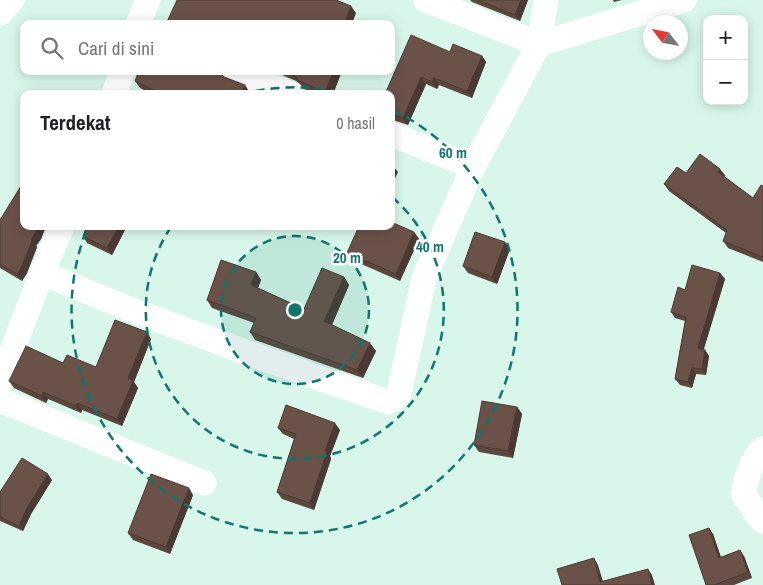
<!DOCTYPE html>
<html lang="id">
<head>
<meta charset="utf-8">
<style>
  :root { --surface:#fff; --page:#f2f2f2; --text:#202124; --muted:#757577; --line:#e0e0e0 }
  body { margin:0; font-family:"Archivo Narrow",sans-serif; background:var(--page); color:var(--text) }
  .controls { position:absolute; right:15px; top:15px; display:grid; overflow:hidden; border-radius:10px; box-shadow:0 2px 12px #0003 }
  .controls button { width:45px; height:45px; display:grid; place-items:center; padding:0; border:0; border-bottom:1px solid var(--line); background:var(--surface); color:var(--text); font:25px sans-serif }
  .compass { position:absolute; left:643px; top:15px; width:45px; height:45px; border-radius:50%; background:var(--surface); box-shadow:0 2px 12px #0003; rotate:302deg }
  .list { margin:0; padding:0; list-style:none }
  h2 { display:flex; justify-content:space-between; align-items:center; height:65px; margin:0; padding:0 20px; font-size:21px }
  h2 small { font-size:16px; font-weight:400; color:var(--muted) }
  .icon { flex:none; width:28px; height:28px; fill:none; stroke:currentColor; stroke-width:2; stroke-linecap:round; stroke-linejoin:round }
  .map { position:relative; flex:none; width:763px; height:585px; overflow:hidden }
  .search { position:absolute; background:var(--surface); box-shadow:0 2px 12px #0003; left:20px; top:20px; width:375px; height:55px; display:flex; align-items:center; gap:12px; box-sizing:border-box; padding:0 18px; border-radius:10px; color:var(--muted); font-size:19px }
  .panel { position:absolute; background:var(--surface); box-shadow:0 2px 12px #0003; left:20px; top:90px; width:375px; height:140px; border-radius:10px }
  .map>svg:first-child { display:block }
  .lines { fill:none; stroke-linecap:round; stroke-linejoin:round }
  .minor { stroke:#fff; stroke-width:25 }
  .wall { fill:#5c473f }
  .shaded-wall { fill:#4b3933 }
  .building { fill:#6b5249; stroke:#4b3933 }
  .ring { fill:none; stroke:#0f766e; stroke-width:2.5; stroke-dasharray:9 6 }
  .centre { fill:#0f766e; stroke:#fff; stroke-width:2.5 }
  .ring-label { font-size:15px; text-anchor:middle; font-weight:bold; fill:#0f766e; stroke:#fff; stroke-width:5; stroke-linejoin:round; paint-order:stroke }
</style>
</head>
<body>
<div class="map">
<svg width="763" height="585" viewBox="0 0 763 585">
  <rect width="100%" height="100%" fill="#d8f7ea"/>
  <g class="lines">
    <path class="minor" d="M426 0 539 44 684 0
      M0 13 12 0
      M138 24 148 0
      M235 71 291 94
      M114 94 122 71
      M391 134 473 167
      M42 273 132 310 270 361 388 402 393 400 399 394 424 278 473 167 539 44 546 0
      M0 382 42 273 62 226
      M0 400 204 483
      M763 449C751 460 747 478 743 493L757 515 763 521"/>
  </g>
  <path class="wall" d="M470 0H528L520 21 472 2Z
    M613 0H622L614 2Z
    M450 52 482 56 486 62 472 98 439 85 437 89 426 84 408 125 396 121 391 120V94Z
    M273 71H342L333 94H317L304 89 300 84 296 81Z
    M221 72 222 75 224 77 250 93 249 94H152L140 88 135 81Z
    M686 173 725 175 724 177 753 198 763 186V262L728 248 723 241 726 233 669 191 664 184Z
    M0 220 24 226H46L41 239 36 246 37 247 27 273 22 281 0 268Z
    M87 226H127L112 255 87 243 83 236Z
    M414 232 419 239 400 281 352 260 347 253Z
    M510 249 497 284 468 273 463 266Z
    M256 272 261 280 258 288 304 309 344 277 349 285 332 325 376 351 363 378 255 340 250 332 254 323 212 308 207 300Z
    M720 273 725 279 704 349 709 356 706 375 696 374 692 388 680 385 675 379 685 321 675 318 671 312 685 290Z
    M151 339 134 382 138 388 122 426 82 410 81 413 48 399 46 403 14 388 9 381 63 363 96 367Z
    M517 407 522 414 513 458 479 452 474 445Z
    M278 428 340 430 330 456 331 459 314 510 282 499 277 492 294 439 283 434Z
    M52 480 31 514 23 531 0 521V492Z
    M193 495 170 554 133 540 128 533Z
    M713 534 721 557 744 556 752 578 734 585H706Z"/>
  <path class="shaded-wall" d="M521 0H528L520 21 515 15Z
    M351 6 356 13 352 24H344Z
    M482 56 486 62 472 98 467 91Z
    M334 71H342L333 94H326L325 92Z
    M421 77 426 84 408 125 403 118Z
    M434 78 439 85 437 89 432 82Z
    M245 85 250 93 249 94H241Z
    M393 166 398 172 391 187V170Z
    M720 169 725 175 722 179 718 172Z
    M39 226H46L41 239 36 246 37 247 27 273 22 281 17 274 31 240Z
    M119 226H127L112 255 107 248Z
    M414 232 419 239 400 281 396 274Z
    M505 242 510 249 497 284 492 277Z
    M256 272 261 280 256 293 251 285Z
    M720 273 725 279 702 354 698 348Z
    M344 277 349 285 330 329 324 321Z
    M147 332 151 339 134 382 138 388 122 426 117 419 128 378Z
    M370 343 376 351 363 378 357 370Z
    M705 350 709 356 706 375 702 369Z
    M692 368 696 374 692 388 688 382Z
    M43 392 48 399 46 403 42 396Z
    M77 403 82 410 81 413 76 406Z
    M517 407 522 414 513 458 508 451Z
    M335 423 340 430 330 456 331 459 314 510 310 503 325 451Z
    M48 474 52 480 31 514 23 531 19 526 27 508Z
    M189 488 193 495 170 554 166 547Z
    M709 528 713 534 723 564 719 558Z
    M740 550 744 556 752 578 748 572Z
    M594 558 598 565 604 585 600 582Z
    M648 569 652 575 655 585H652Z"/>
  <path class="building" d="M177 0H336L351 6 344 24H166Z
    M478 0H521L515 15Z
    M411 35 450 52 453 44 482 56 467 91 434 78 432 82 421 77 403 118 391 114V94H385Z
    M139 71H218L224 77 245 85 241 94H161L135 81Z
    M286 71H334L325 92 299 81 297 78 291 73Z
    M700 154 720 169 718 172 753 198 761 185 763 186V257L723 241 727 230 664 184 677 167 686 173Z
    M24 181V226H39L31 240 32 241 22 266 17 274 0 264V220Z
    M391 222 414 232 396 274 347 253 359 226H391Z
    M87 226H119L107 248 83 236Z
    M475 232 505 242 492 277 463 266Z
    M221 260 256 272 251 285 304 309 322 268 344 277 324 321 370 343 357 370 250 332 256 318 207 300Z
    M692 265 720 273 698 348 705 350 702 369 692 368 688 382 675 379 686 317 671 312 678 287 685 290Z
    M115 320 147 332 128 378 133 381 117 419 77 403 76 406 43 392 42 396 9 381 26 346 63 363 67 355 96 367Z
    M482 401 517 407 508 451 474 445Z
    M286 405 335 423 325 451 327 452 310 503 277 492 296 434 278 428Z
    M22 458 48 474 27 508 19 526 0 517V492Z
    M151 474 189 488 166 547 128 533Z
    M709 528 719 558 740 550 748 572 714 585H706L689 535Z
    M594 558 600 582 648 569 652 585H562L557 569Z"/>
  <circle cx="295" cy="310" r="74" fill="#0f766e" fill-opacity=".12"/>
  <g class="ring">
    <circle cx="295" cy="310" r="74"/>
    <path d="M392 197A149 149 0 1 1 171 227"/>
    <path d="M241 94A223 223 0 0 1 349 94M393 110A223 223 0 1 1 88 226"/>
  </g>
  <circle cx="295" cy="310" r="8" class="centre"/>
  <g class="ring-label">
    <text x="453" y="158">60 m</text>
    <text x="430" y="252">40 m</text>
    <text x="347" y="263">20 m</text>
  </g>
</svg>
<div class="controls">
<button>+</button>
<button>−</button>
</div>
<svg class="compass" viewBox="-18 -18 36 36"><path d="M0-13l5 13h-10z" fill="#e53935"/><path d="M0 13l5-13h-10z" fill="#757577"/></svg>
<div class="search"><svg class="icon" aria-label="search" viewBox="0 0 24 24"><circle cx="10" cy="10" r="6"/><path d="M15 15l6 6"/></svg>Cari di sini</div>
<section class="panel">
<h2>Terdekat<small>0 hasil</small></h2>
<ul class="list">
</ul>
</section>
</div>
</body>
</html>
